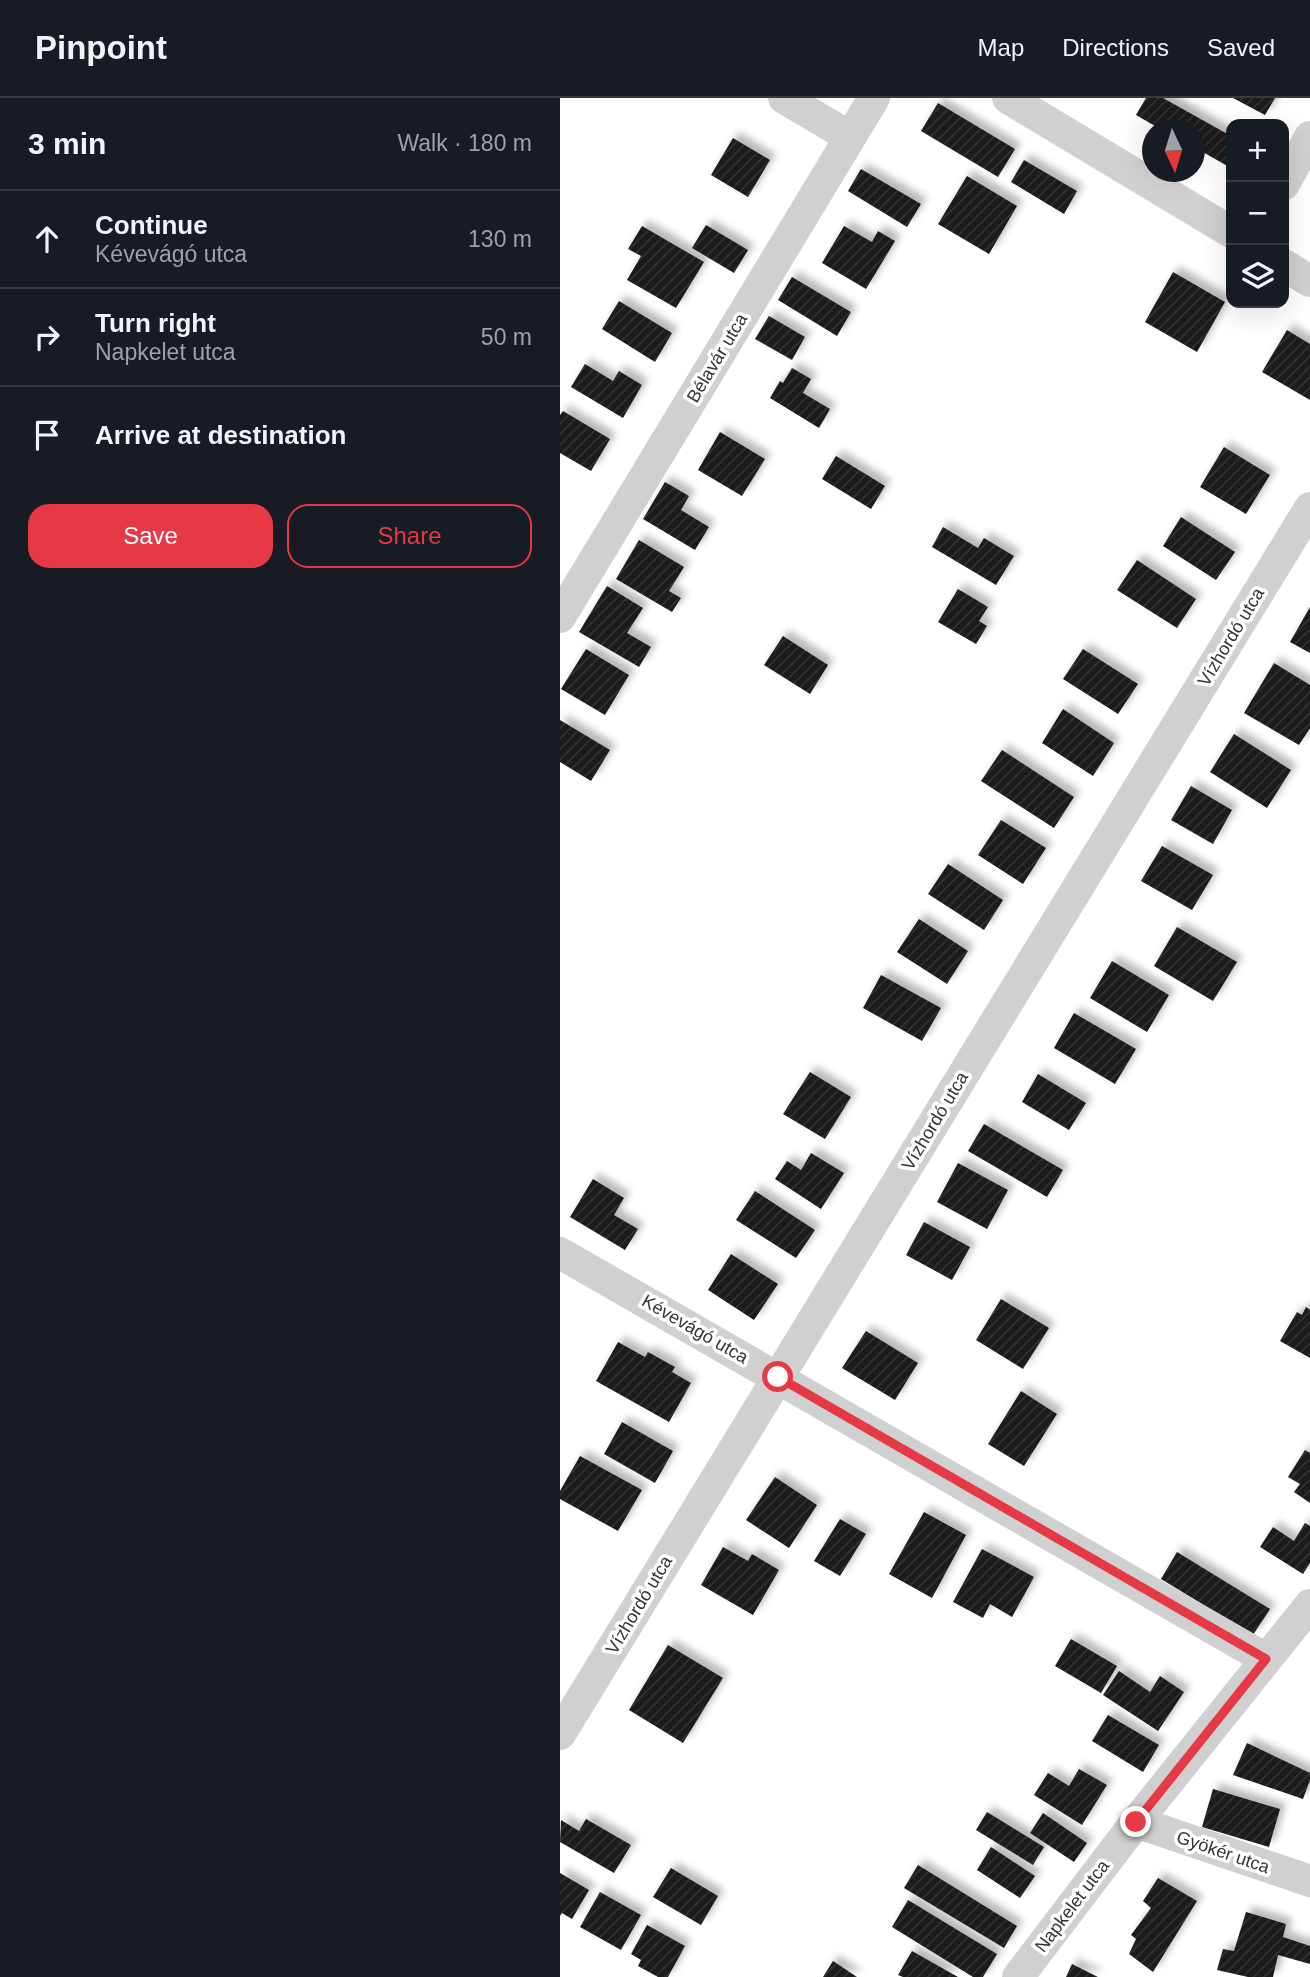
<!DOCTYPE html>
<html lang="en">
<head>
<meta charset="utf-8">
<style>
  :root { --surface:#171b24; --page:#20242c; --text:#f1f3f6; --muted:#9ea1a6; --line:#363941; --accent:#e63946 }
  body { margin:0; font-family:Helvetica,sans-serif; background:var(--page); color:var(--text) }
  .controls { position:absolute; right:21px; top:21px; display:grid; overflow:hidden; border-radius:14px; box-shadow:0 7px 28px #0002 }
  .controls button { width:63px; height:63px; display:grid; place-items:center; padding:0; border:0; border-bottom:2px solid var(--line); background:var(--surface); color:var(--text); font:35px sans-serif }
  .compass { position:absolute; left:582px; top:21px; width:63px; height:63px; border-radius:50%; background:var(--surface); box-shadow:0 7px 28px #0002; rotate:176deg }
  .stop { position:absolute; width:21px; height:21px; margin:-16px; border:5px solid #e63946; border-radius:50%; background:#fff }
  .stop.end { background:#e63946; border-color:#fff; box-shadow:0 2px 7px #0008 }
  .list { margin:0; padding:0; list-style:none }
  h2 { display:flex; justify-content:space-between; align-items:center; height:91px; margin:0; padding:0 28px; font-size:30px }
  h2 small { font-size:23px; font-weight:400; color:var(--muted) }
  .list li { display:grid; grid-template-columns:46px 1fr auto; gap:21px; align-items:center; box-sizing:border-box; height:98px; padding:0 28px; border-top:2px solid var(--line) }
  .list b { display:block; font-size:26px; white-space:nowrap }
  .list p { margin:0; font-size:23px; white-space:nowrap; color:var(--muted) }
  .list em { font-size:23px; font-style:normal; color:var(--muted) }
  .actions { display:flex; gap:14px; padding:21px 28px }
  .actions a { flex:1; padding:16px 0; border:2px solid var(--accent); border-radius:21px; text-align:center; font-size:24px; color:var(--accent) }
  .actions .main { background:var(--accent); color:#fff }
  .icon { flex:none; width:38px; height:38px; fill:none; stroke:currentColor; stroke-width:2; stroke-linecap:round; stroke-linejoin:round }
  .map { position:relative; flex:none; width:750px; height:1879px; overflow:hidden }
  header { display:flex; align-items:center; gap:42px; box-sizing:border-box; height:98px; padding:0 35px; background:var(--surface); border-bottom:2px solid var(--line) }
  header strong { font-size:33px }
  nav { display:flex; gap:38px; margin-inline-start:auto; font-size:24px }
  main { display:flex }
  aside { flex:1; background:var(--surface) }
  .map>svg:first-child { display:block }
  .building { fill:url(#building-hatch); filter:url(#shadow) }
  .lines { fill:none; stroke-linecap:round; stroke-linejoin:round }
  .minor { stroke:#d0d0d0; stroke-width:32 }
  .route { stroke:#e63946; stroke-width:9 }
  .labels { text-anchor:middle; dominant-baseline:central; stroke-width:7; stroke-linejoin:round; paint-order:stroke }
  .street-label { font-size:18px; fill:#333; stroke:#fff }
</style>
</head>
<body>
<header>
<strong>Pinpoint</strong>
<nav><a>Map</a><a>Directions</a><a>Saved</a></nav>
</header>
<main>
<aside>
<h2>3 min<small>Walk · 180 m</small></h2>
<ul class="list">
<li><svg class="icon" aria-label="ahead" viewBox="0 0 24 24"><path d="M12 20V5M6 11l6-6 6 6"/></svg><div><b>Continue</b><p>Kévevágó utca</p></div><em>130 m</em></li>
<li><svg class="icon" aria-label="right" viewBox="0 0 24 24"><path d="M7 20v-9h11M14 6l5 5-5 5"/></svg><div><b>Turn right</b><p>Napkelet utca</p></div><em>50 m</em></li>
<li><svg class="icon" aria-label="arrive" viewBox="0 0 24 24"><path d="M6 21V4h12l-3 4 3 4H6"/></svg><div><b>Arrive at destination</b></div></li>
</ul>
<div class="actions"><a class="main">Save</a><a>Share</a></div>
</aside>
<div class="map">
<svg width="750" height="1879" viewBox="0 0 750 1879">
  <defs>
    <pattern id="building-hatch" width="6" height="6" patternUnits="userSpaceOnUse" patternTransform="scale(1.75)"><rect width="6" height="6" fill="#1a1a1a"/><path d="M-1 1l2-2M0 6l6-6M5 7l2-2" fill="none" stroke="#333"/></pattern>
    <filter id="shadow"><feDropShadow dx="6" dy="-6" stdDeviation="3.5" flood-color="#0004"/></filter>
  </defs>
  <rect width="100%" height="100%" fill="#fff"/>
  <path class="building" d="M586 0H603L671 38V70L634 49V32H602L576 17Z
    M673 0H715L705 17Z
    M378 5 455 51 438 79 361 33Z
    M173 40 210 62 188 99 151 77Z
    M464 62 517 93 504 116 451 84Z
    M301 71 361 106 347 129 288 93Z
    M407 78 457 108 429 156 378 126Z
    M146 127 188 152 174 175 132 150Z
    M82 128 144 164 116 210 67 182 81 158 68 151Z
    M284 128 312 144 318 133 335 143 306 191 262 165Z
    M613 174 665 204 637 254 585 224Z
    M232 179 291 214 277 238 218 202Z
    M59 203 112 235 95 264 42 231Z
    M209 218 245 239 232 262 195 241Z
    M727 232 750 246V302L702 274Z
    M25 266 53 283 59 273 82 287 63 320 11 289Z
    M232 270 251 281 243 295 270 311 259 330 210 300 220 283 223 285Z
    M3 313 50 341 31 373 0 355V317Z
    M160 334 205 361 182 398 138 372Z
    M664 349 710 377 686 416 640 389Z
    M276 358 325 388 311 411 262 381Z
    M105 384 129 398 121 412 149 429 135 452 83 421Z
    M621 419 675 454 656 482 603 448Z
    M383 429 418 450 424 440 454 458 436 487 372 449Z
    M79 442 124 469 109 493 121 500 112 514 56 481Z
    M577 462 636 501 617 530 557 492Z
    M47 488 83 510 67 535 91 549 79 569 19 534Z
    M398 491 428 509 419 523 427 528 416 546 378 524Z
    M750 509V555L730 544Z
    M223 538 268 567 250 596 204 567Z
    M26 551 69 577 45 617 1 591Z
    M523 551 578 586 558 616 503 581Z
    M714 565 750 587V630L739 647 684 615Z
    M503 611 554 645 533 678 482 645Z
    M0 622 50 652 31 683 0 664Z
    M674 636 731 672 707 710 650 674Z
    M442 652 514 699 494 730 421 683Z
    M631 688 672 712 653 746 611 722Z
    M441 722 486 750 463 786 418 757Z
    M602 748 653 777 632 812 581 783Z
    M388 766 443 802 424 832 368 796Z
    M359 821 408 853 387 886 337 854Z
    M617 829 677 864 653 903 594 868Z
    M552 863 609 897 587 934 530 900Z
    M321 877 381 910 362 943 303 910Z
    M514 915 576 951 555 986 494 950Z
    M250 974 291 999 265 1041 223 1016Z
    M478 976 526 1005 509 1032 462 1004Z
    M424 1026 503 1072 487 1099 408 1053Z
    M251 1055 284 1075 261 1111 215 1081 227 1063 241 1072Z
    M398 1065 448 1092 427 1131 377 1104Z
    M33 1081 64 1100 54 1117 78 1131 65 1152 10 1119Z
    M195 1093 255 1132 236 1160 176 1122Z
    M364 1124 410 1149 392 1182 346 1157Z
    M171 1156 218 1186 194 1222 148 1192Z
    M441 1201 489 1230 463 1271 416 1242Z
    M746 1209 750 1212V1260L720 1243 737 1214 742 1217Z
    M306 1233 358 1265 335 1302 282 1270Z
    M58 1244 85 1259 88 1254 115 1269 112 1274 131 1285 109 1324 36 1283Z
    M461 1293 497 1316 464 1368 428 1346Z
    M62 1324 113 1353 95 1385 44 1356Z
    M745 1352 750 1355V1405L734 1394 740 1386 728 1379Z
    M20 1358 82 1392 58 1433 0 1401V1393Z
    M215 1379 257 1407 229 1450 186 1422Z
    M364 1414 406 1437 372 1500 329 1476Z
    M280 1421 306 1436 280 1478 254 1463Z
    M745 1425 750 1428V1465L743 1476 700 1449 713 1429 734 1443Z
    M163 1449 188 1463 192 1456 219 1472 193 1517 141 1487Z
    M422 1451 474 1479 452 1519 430 1506 423 1520 393 1504Z
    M617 1454 710 1511 693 1537 601 1481Z
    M511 1541 557 1568 541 1595 495 1568Z
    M108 1547 163 1580 123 1645 69 1612Z
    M559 1573 590 1594 600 1578 624 1594 598 1633 543 1597Z
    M548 1617 599 1647 583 1674 532 1643Z
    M687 1645 750 1675V1682L743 1701 673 1677Z
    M519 1671 547 1687 522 1727 474 1697 488 1675 509 1688Z
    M653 1691 720 1711 709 1749 642 1729Z
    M427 1714 484 1749 473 1767 416 1732Z
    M483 1715 527 1745 514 1764 470 1735Z
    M26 1721 71 1747 54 1775 0 1744 1 1722 19 1733Z
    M431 1749 475 1778 460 1800 417 1772Z
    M358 1767 457 1828 444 1850 344 1790Z
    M111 1770 158 1798 141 1827 93 1799Z
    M0 1775 29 1792 12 1821 2 1815 0 1818Z
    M598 1780 637 1803 593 1874 569 1856 576 1841 571 1837 591 1810 583 1803Z
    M40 1794 81 1817 61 1852 20 1829Z
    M348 1802 437 1856 423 1879H413L332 1829Z
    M686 1814 726 1826 723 1839 750 1848V1866L718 1857 713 1879H688L657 1872 663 1851 674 1853Z
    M87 1827 125 1848 108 1879H98L78 1868 81 1862 71 1856Z
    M352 1853 398 1879H343L338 1877Z
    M273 1863 297 1879H263Z
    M512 1866 538 1879H506Z"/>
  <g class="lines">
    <path class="minor" d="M224 0 290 39
      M448 0 671 134
      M724 86 750 39
      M724 167 750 183
      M0 519 314 0
      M0 1155 706 1561
      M0 1636 750 410
      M576 1724 750 1783
      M458 1879 576 1724 750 1507"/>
  </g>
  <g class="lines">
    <path class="route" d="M218 1279 706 1561 576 1724"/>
  </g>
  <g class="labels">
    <g class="street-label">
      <text transform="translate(157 260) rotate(-59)">Bélavár utca</text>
      <text transform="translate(671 539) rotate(-59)">Vízhordó utca</text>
      <text transform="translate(375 1023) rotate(-59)">Vízhordó utca</text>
      <text transform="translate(135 1231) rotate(30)">Kévevágó utca</text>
      <text transform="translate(79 1507) rotate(-59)">Vízhordó utca</text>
      <text transform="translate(663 1754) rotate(19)">Gyökér utca</text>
      <text transform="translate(512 1808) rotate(-53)">Napkelet utca</text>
    </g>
  </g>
</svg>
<div class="controls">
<button>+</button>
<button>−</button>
<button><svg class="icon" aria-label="layers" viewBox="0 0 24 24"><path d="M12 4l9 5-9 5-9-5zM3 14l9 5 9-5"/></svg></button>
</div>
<svg class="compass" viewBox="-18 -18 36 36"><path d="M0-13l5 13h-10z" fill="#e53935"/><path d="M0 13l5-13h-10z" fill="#9ea1a6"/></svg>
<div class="stop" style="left:218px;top:1279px"></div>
<div class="stop end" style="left:576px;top:1724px"></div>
</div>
</main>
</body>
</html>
